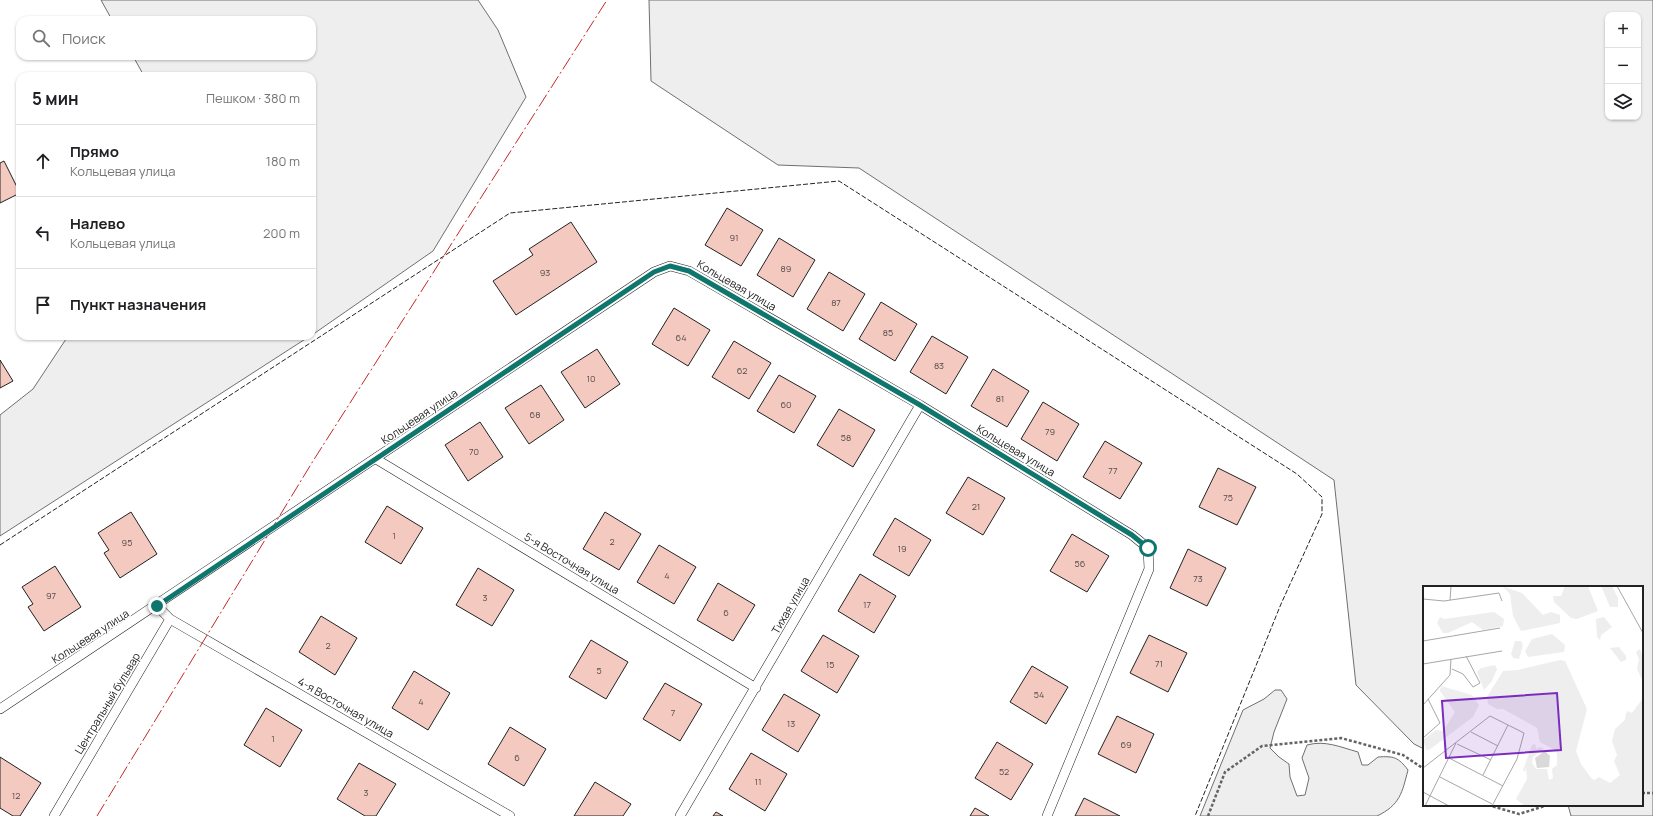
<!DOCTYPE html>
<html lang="ru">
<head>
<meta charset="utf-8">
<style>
  :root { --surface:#fff; --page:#f2f2f2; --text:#202124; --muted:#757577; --line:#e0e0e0 }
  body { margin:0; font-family:Manrope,sans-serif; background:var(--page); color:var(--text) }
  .controls { position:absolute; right:12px; top:12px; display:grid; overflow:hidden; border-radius:8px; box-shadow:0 1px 3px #0004 }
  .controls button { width:36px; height:36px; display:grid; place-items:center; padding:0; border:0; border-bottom:1px solid var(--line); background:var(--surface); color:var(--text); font:20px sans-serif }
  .stop { position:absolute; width:12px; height:12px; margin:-9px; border:3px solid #0f766e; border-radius:50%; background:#fff }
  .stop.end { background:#0f766e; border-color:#fff; box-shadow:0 1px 4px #0008 }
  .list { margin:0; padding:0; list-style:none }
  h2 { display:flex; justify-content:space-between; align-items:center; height:52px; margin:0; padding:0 16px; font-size:17px }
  h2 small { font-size:13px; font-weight:400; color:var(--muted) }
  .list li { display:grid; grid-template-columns:26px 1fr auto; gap:12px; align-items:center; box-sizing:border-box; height:72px; padding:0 16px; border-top:1px solid var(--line) }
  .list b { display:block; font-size:15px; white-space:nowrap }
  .list p { margin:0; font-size:13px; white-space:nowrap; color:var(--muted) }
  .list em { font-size:13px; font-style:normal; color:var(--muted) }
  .icon { flex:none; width:22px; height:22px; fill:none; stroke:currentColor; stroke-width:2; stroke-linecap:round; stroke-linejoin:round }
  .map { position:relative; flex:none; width:1653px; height:816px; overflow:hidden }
  .search { position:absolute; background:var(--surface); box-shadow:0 1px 3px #0004; left:16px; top:16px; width:300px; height:44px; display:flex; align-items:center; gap:10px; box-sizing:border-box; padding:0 14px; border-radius:12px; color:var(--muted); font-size:15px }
  .panel { position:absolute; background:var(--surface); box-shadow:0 1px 3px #0004; left:16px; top:72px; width:300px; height:268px; border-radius:12px }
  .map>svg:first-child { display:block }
  .green { fill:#eee; stroke:#6f6f6f; fill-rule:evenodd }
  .building { fill:#f3c9c0; stroke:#222 }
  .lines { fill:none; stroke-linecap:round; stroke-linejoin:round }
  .lane-casing { stroke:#222; stroke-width:10 }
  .path { stroke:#646464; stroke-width:2.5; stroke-dasharray:3 2; stroke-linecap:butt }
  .lane { stroke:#fff; stroke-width:9 }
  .fence { stroke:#222; stroke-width:1; stroke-dasharray:5 2; stroke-linecap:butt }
  .power { stroke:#c62828; stroke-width:1; stroke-dasharray:14 3 2 3; stroke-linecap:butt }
  .route { stroke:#0f766e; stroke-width:5 }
  .labels { text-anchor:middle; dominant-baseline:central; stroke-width:3; stroke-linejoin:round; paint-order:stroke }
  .number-label { font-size:9px; fill:#564c4a }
  .street-label { font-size:11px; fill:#222; stroke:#fff }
  .inset-road { fill:none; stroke:#a7a7a7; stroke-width:1 }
  .view { fill:#7b2cbf; fill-opacity:0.15; stroke:#7b2cbf; stroke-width:2 }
  .inset-edge { fill:none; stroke:#222; stroke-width:2 }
</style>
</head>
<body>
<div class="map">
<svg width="1653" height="816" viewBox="0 0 1653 816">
  <rect width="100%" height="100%" fill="#fff"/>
  <path class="green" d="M101 0H478L498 30 526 97 433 251 312 335V76H144L133 56H312V20H112Z
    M649 0H1653V816H1571L1568 805H1642V587H1424V749L1414 744 1356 685 1334 480 859 168 778 165 651 81ZM1608 15H1638V117H1608Z
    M68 336H310L0 536V415L33 389Z
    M1275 690H1281L1287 699 1274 732 1270 748 1279 757 1289 764 1290 777 1297 796 1305 795 1309 778 1302 758 1307 745C1325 740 1340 747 1358 752L1362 765H1368L1378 757C1394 756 1398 757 1408 770 1402 793 1400 805 1377 816H1200L1243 710 1264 699Z"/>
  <path class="building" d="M4 161 20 193 0 203V163Z
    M727 208 763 230 741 266 705 245Z
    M571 222 597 262 516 315 493 281 533 255 529 249Z
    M779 238 815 260 793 297 757 275Z
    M829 272 865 294 843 331 807 309Z
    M881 302 917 324 895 361 859 339Z
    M674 308 710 330 688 366 652 344Z
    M932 336 968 357 946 394 910 372Z
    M734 341 771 363 749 399 712 377Z
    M597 349 620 384 585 408 561 372Z
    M0 360 13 381 0 388Z
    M993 369 1029 391 1007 427 971 406Z
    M779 375 816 396 794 433 757 411Z
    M541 385 564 420 529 444 505 408Z
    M1043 402 1079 424 1057 461 1021 439Z
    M839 409 875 430 853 467 817 445Z
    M480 422 503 457 468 481 445 445Z
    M1105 441 1142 463 1120 499 1083 477Z
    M1218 468 1256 487 1237 525 1199 507Z
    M968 477 1005 498 983 535 946 513Z
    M387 506 423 528 401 564 365 542Z
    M131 512 157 554 120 578 104 553 109 550 98 533Z
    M605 512 641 534 619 570 583 549Z
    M895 518 931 540 909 576 873 555Z
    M1072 534 1109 556 1087 592 1050 571Z
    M659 545 696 567 674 604 637 582Z
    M1188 549 1226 568 1207 606 1170 588Z
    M55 566 81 607 44 631 28 607 33 604 22 587Z
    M478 568 514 590 492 626 456 605Z
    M860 574 896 596 874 633 838 611Z
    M718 583 755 605 733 641 697 620Z
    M321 616 357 638 335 675 299 652Z
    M823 635 859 656 837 693 801 671Z
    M1149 635 1187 653 1168 692 1130 673Z
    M591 640 628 662 606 699 569 677Z
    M1032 666 1068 687 1046 724 1010 702Z
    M414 671 450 693 428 730 392 708Z
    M665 683 702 704 680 741 643 719Z
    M784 694 820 715 798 752 762 730Z
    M266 708 302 730 280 767 244 745Z
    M1117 716 1154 734 1136 773 1098 754Z
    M510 727 546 749 524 786 488 764Z
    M997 742 1033 764 1011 800 975 778Z
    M751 753 787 774 765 811 729 789Z
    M0 757 41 783 20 816H13L0 808Z
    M359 763 396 784 376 816H365L337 799Z
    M595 782 631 804 623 816H574Z
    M1084 798 1120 816H1075Z
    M975 808 989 816H970Z
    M716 812 723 816H713Z"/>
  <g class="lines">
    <defs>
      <path id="lane" d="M376 459 756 688
        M170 619 510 816
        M0 709 654 272 670 266 689 271 920 405 1132 535 1148 548 1149 569 1047 816
        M54 816 170 619 157 606
        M680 816 920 405"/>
    </defs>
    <use href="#lane" class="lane-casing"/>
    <path class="path" d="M1642 793H1653
      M1488 805 1519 814 1548 805
      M1208 816 1225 772 1262 746 1341 738 1403 755 1424 769"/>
    <use href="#lane" class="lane"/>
    <path class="fence" d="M0 545 510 213 839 181 1297 474 1322 497V514L1281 604 1195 816"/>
    <path class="power" d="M97 816 313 461 607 0"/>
  </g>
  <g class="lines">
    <path class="route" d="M157 606 654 272 670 266 689 271 920 405 1132 535 1148 548"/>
  </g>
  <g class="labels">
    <g class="number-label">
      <text x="734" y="237">91</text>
      <text x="786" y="268">89</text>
      <text x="545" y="272">93</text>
      <text x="836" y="302">87</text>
      <text x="888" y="332">85</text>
      <text x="681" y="337">64</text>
      <text x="939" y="365">83</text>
      <text x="742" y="370">62</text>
      <text x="591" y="378">10</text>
      <text x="1000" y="398">81</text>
      <text x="786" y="404">60</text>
      <text x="535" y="414">68</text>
      <text x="1050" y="431">79</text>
      <text x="846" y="437">58</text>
      <text x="474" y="451">70</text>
      <text x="1113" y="470">77</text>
      <text x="1228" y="497">75</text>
      <text x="976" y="506">21</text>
      <text x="394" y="535">1</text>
      <text x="612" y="541">2</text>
      <text x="127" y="542">95</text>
      <text x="902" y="548">19</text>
      <text x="1080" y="563">56</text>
      <text x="667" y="575">4</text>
      <text x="1198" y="578">73</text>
      <text x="51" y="595">97</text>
      <text x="485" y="597">3</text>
      <text x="867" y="604">17</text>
      <text x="726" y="612">6</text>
      <text x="328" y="645">2</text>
      <text x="1159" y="663">71</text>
      <text x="830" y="664">15</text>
      <text x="599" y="670">5</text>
      <text x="1039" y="694">54</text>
      <text x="421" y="701">4</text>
      <text x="673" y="712">7</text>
      <text x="791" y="723">13</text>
      <text x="273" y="738">1</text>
      <text x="1126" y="744">69</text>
      <text x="517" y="757">6</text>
      <text x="1004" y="771">52</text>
      <text x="758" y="781">11</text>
      <text x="366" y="792">3</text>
      <text x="16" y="795">12</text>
    </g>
    <g class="street-label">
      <text transform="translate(737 285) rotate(30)">Кольцевая улица</text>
      <text transform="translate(419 416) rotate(-34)">Кольцевая улица</text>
      <text transform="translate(1016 450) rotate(31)">Кольцевая улица</text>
      <text transform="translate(572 563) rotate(31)">5-я Восточная улица</text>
      <text transform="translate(790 605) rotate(-60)">Тихая улица</text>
      <text transform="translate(90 636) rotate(-33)">Кольцевая улица</text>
      <text transform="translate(107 703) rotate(-59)">Центральный бульвар</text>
      <text transform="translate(346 707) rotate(30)">4-я Восточная улица</text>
    </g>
  </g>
  <g transform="translate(1423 586)">
    <rect width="220" height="220" fill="#fff"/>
    <path d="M79 0 99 7 120 29 128 26 137 29V37L98 45 90 30 87 8ZM142 0H165L175 25 154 33 148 32 131 16 130 10H138ZM178 0H189L195 12V21H187ZM71 26 81 33 80 40 60 44 49 36 25 47H20L14 37 17 31 21 33ZM181 31 189 41 178 49 177 54 174 51 173 33ZM129 48 142 59 141 66 105 71 102 65 109 53ZM92 55H98L100 59 96 73 90 72 88 68ZM196 61 203 70V74L198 76 187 62ZM217 63 220 71V96L214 83 216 73 213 66ZM137 74 142 75 164 123 153 165 158 178 169 193 172 194 176 191 187 197 197 189 191 175 194 169 189 155 192 143 202 134 203 127 205 125 209 127 220 112V220H102L93 213 104 193 103 181 102 186 100 184 109 159 112 158 114 164 115 161 121 162 110 171 109 177 113 183H124L126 194 130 192 129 183 134 179V168L132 164 117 156 114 142 80 123H74L65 118 64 111 80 85 95 84ZM72 79 74 83 69 95 61 104 54 86 58 82ZM18 100 49 109 56 119 50 131 6 164H3L0 154 13 144 20 145 32 126 17 105Z" fill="#eee"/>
    <path d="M122 165 127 170 126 181 114 182 112 172Z" fill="#d9d9d9"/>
    <path class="inset-road" d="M194 0 220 47M0 13 21 15 76 7 79 15M27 14 28 0M0 55 77 42M0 78 79 65M29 83 40 88 50 101 57 97 43 70M0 119 27 89 28 73M48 146 75 160M0 152 17 137 5 113M34 158 68 174M26 172 80 200M0 182 67 130 101 147 94 173 69 220M60 189 85 139M17 191 69 218M0 206 26 220M2 220 33 157"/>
    <path class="view" d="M134 107 138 164 23 172 19 115Z"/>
    <rect width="220" height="220" class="inset-edge"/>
  </g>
</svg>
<div class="controls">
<button>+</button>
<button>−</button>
<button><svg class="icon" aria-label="layers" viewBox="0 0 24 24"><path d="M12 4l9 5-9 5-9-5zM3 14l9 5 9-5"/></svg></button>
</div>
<div class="stop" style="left:1148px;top:548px"></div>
<div class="stop end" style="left:157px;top:606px"></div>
<div class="search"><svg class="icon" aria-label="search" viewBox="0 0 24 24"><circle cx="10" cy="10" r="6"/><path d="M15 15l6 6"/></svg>Поиск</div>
<section class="panel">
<h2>5 мин<small>Пешком · 380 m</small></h2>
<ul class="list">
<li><svg class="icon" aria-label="ahead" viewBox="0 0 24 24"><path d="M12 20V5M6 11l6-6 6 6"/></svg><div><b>Прямо</b><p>Кольцевая улица</p></div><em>180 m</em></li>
<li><svg class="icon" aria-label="left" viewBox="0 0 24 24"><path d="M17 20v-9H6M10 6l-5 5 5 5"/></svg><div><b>Налево</b><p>Кольцевая улица</p></div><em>200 m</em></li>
<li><svg class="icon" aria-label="arrive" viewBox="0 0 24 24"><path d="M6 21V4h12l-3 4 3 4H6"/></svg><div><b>Пункт назначения</b></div></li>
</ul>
</section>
</div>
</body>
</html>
